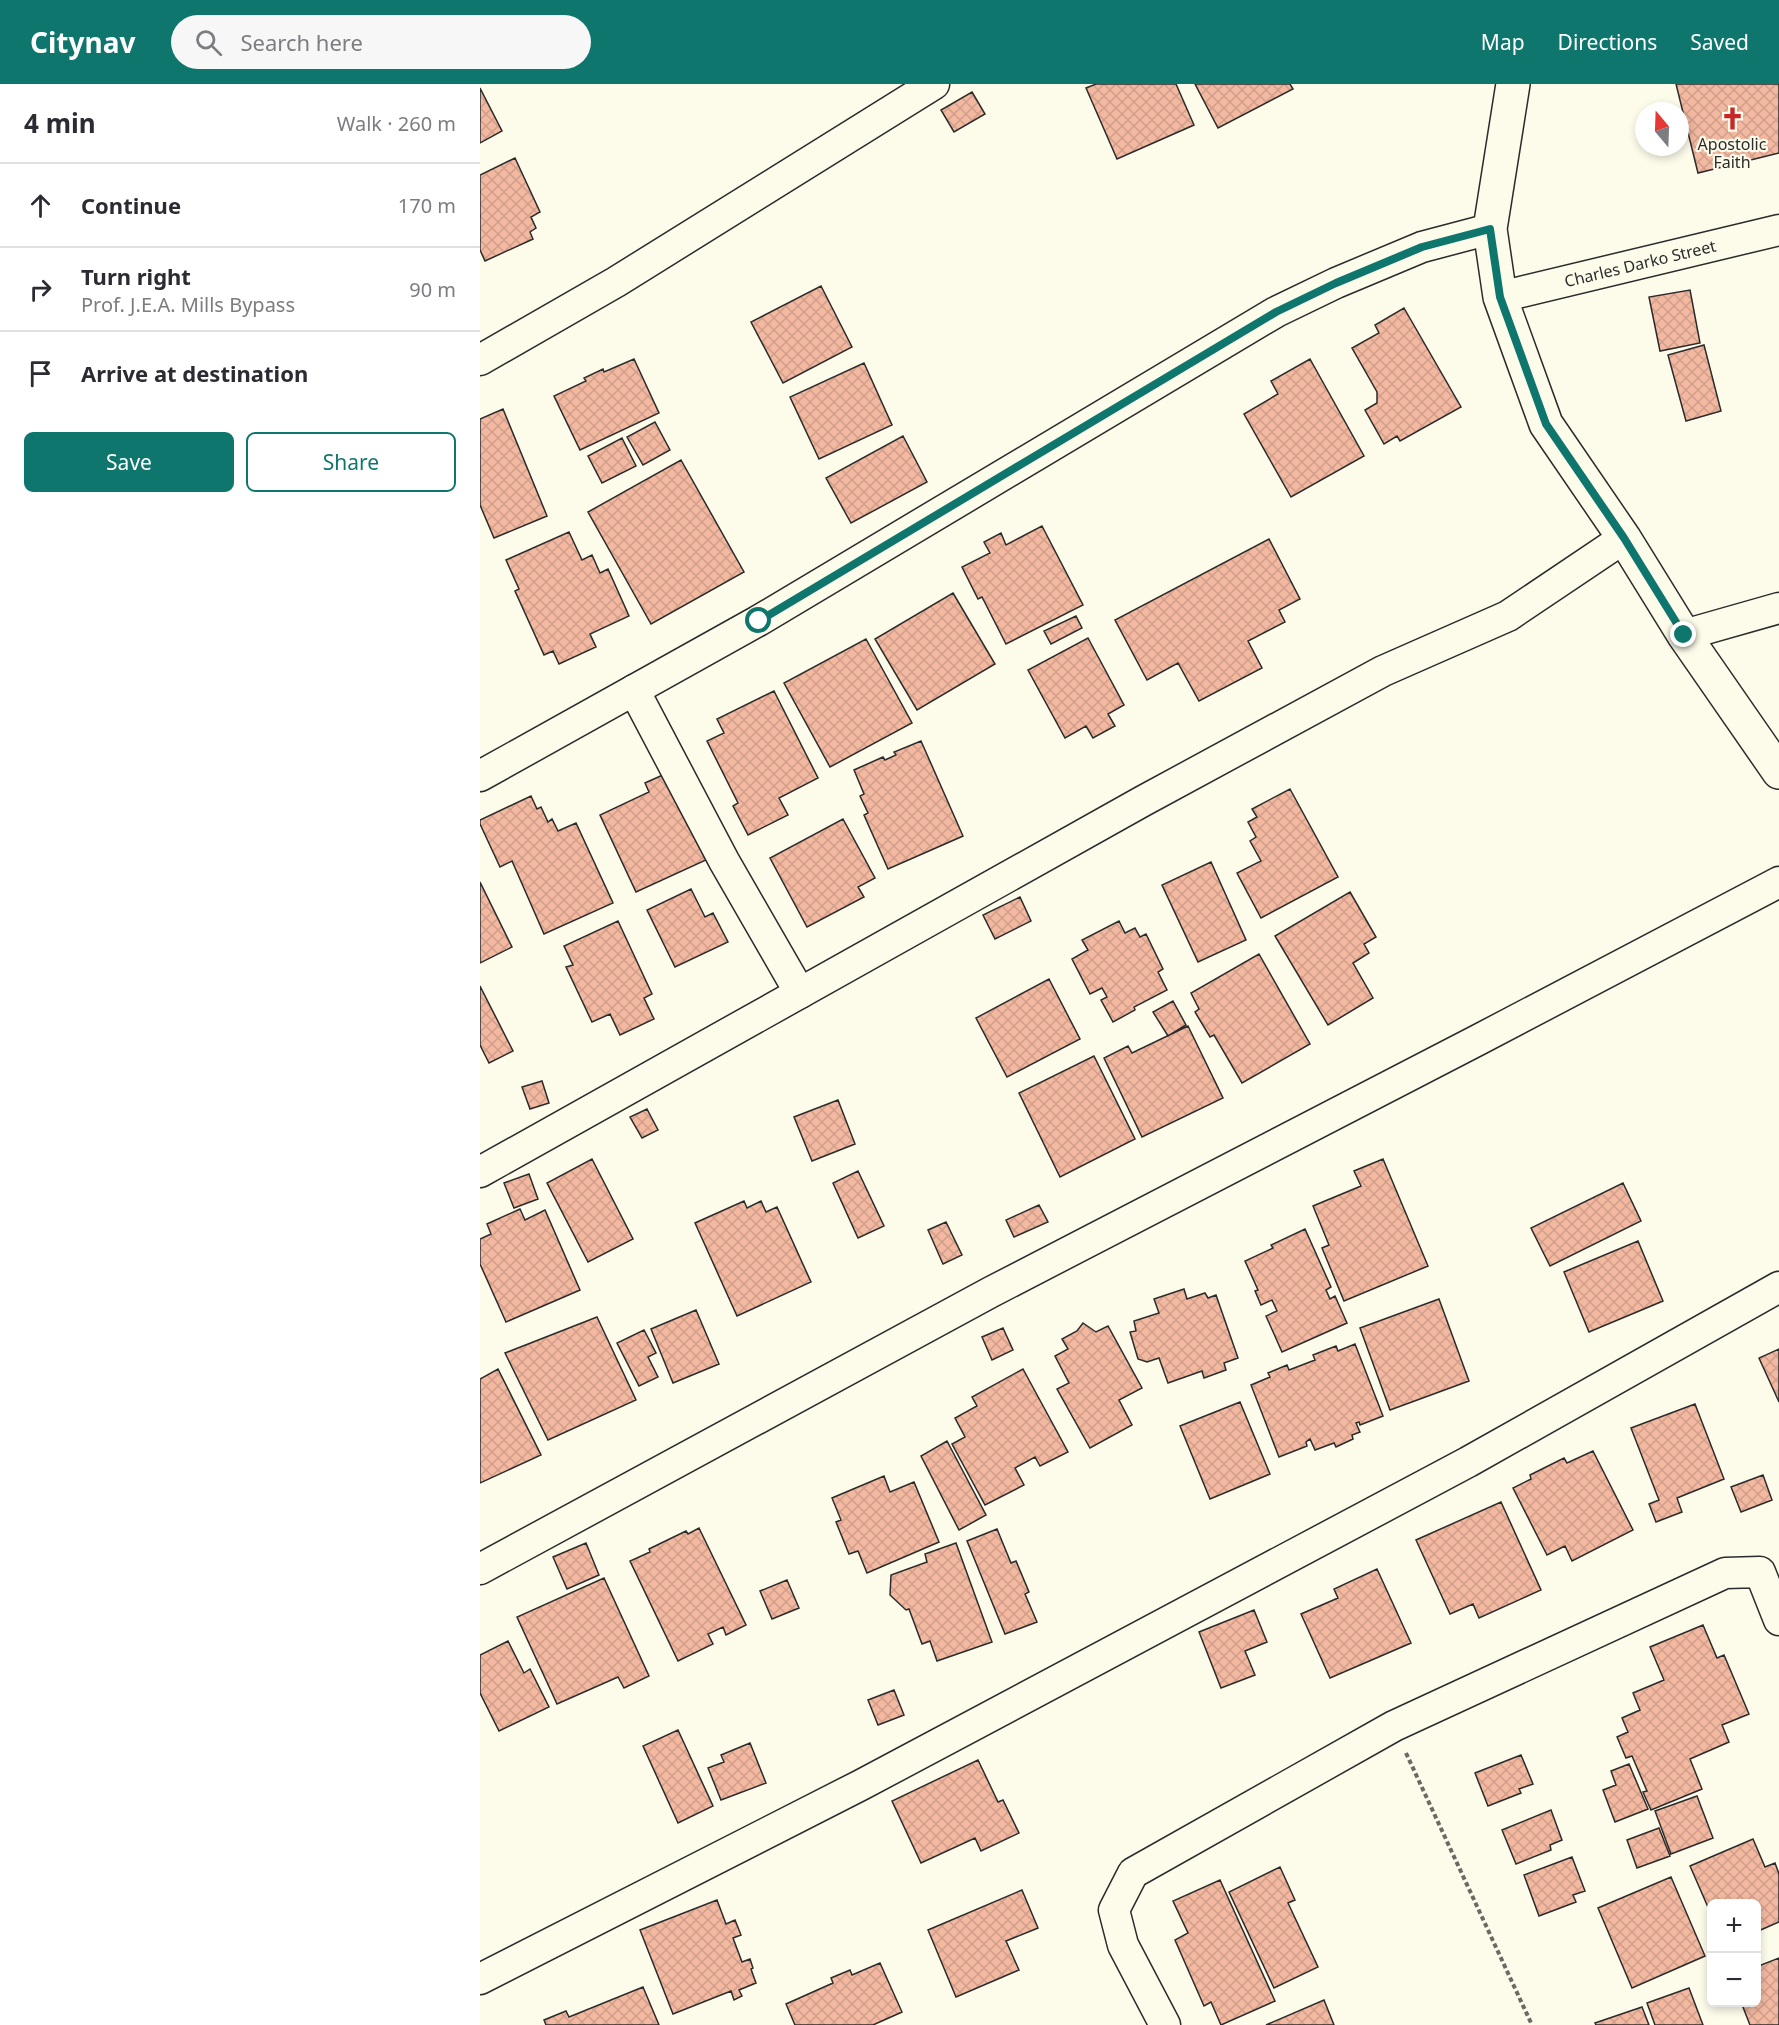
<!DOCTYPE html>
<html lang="en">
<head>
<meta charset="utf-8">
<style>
  :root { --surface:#fff; --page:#f7f7f7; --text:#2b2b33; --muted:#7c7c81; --line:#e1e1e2; --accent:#0f766e }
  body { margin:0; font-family:"Noto Sans",sans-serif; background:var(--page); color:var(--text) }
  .controls { position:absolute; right:18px; bottom:18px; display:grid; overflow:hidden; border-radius:9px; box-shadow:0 3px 9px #0003 }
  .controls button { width:54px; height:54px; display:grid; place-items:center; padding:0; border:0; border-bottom:2px solid var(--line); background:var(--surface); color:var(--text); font:30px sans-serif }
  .compass { position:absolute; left:1155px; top:18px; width:54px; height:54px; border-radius:50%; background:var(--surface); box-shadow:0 3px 9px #0003; rotate:341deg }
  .stop { position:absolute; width:18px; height:18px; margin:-14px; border:4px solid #0f766e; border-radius:50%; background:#fff }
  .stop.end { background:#0f766e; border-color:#fff; box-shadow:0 2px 6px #0008 }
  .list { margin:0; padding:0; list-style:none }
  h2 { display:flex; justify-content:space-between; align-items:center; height:78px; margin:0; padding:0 24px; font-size:26px }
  h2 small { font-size:20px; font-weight:400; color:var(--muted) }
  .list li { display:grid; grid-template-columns:39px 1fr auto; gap:18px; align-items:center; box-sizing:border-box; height:84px; padding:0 24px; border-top:2px solid var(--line) }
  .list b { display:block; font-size:22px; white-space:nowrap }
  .list p { margin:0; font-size:20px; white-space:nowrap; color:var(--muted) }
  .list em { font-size:20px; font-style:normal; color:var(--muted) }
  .actions { display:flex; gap:12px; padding:18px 24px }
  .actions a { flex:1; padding:14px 0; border:2px solid var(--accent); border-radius:9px; text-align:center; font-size:21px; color:var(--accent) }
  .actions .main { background:var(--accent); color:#fff }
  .icon { flex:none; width:33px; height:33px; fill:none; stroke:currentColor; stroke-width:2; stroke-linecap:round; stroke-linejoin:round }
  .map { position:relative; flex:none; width:1299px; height:1941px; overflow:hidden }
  header { display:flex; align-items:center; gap:36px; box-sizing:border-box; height:84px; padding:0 30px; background:var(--accent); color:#fff }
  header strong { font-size:28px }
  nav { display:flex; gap:33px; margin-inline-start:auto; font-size:21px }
  .search { width:420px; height:54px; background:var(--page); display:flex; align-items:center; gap:15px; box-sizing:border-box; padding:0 21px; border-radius:33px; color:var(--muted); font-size:22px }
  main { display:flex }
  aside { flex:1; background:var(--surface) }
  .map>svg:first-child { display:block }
  .building { fill:url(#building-cross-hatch); stroke:#2b2b2b; stroke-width:1.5 }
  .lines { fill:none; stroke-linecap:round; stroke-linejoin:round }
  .minor-casing { stroke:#2b2b2b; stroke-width:33 }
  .tertiary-casing { stroke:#2b2b2b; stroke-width:36 }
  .path { stroke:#6a6964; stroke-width:4; stroke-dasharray:4.5 3; stroke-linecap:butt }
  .minor { stroke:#fdfbea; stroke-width:30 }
  .tertiary { stroke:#fdfbea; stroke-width:33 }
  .route { stroke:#0f766e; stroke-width:8 }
  .labels { text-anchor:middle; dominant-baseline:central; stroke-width:4.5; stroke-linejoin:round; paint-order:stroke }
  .poi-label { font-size:16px; fill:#2b2b2b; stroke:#fdfbea }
  .street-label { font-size:16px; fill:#2b2b2b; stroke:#fdfbea }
</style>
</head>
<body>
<header>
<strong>Citynav</strong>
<div class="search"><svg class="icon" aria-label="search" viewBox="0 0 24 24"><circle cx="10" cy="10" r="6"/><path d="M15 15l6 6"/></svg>Search here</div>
<nav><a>Map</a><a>Directions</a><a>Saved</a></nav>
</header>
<main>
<aside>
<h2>4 min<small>Walk · 260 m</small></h2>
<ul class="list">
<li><svg class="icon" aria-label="ahead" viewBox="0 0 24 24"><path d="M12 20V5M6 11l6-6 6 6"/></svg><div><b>Continue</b></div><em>170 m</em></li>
<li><svg class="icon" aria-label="right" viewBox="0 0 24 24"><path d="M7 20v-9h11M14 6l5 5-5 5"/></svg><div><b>Turn right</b><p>Prof. J.E.A. Mills Bypass</p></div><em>90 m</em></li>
<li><svg class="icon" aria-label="arrive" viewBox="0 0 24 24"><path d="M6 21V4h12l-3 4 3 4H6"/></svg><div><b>Arrive at destination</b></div></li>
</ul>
<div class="actions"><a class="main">Save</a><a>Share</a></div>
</aside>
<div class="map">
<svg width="1299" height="1941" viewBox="0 0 1299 1941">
  <defs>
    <pattern id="building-cross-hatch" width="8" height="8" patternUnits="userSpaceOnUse" patternTransform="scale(1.5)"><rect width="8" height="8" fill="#f2b8a0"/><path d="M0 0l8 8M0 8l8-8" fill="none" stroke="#d09e8a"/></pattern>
  </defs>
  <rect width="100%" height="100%" fill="#fdfbea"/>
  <path class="building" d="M616 0H696L714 41 637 75 606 4Z
    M715 0H810L813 5 738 44Z
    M1196 0H1299V69L1218 89Z
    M0 4 22 47 0 59Z
    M492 8 505 30 474 48 461 26Z
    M35 74 60 128 51 133 56 144 50 148 53 155 5 177 0 166V91Z
    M341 202 372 263 303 299 271 238Z
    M1210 206 1220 259 1180 267 1169 213Z
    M924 224 981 323 920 357 917 352 904 360 885 326 897 319V308L872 264 899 249 895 241Z
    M1224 261 1241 327 1206 337 1188 271Z
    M154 275 179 329 100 366 74 312 106 297 104 294 123 285 124 288Z
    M830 275 884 372 811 413 764 330 798 310 791 297Z
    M384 279 412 341 339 375 310 313Z
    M23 325 67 432 14 454 0 421V335Z
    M175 338 190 366 163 381 147 353Z
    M423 352 447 398 371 439 346 394Z
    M142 354 156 382 122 399 108 372Z
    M201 376 264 488 171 540 108 428Z
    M562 442 603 521 526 560 502 513 498 515 482 483 510 469 504 458 521 449 526 461Z
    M89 448 102 476 112 471 120 489 128 485 149 532 110 550 116 563 79 580 73 567 64 571 35 507 39 505 26 476Z
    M789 455 820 515 799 526 805 538 768 557 782 584 719 617 698 579 667 596 635 536Z
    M473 509 515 580 437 626 395 555Z
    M596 532 602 544 571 560 564 547Z
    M608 554 644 621 628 630 635 642 613 654 606 642 585 654 548 586Z
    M386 555 432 639 350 683 304 599Z
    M294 607 338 694 299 714 308 731 268 751 253 722 258 719 227 657 244 649 237 635Z
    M441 657 483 752 408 785 384 731 388 729 380 712 384 710 374 686 403 673 405 676 416 671 414 668Z
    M185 690 226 776 156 808 120 731 169 708 165 699Z
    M810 705 858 793 781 834 757 789 781 777 770 757 776 753 768 738 777 733 772 725Z
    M51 712 57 725 61 723 68 738 72 735 78 747 96 739 133 819 64 850 32 777 20 783 0 740V736Z
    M363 735 395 794 378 803 384 813 327 843 290 774Z
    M731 778 766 856 718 878 682 801Z
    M0 798 32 863 0 879Z
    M211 805 225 833 233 829 248 858 195 883 167 826Z
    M870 808 896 853 884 860 889 869 873 879 893 914 848 941 795 852Z
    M540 813 551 837 515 855 503 831Z
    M138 837 172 910 164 914 174 935 140 951 130 930 112 938 86 883 93 881 84 862Z
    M639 837 645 849 655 844 660 853 666 850 683 885 678 888 687 906 654 923 655 926 633 938 621 916 627 913 622 904 610 910 592 875 608 866 602 856Z
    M779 870 830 960 762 999 734 951 730 953 715 928 719 925 711 909Z
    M569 895 600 955 527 993 496 934Z
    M0 902 33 967 9 979 0 961Z
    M693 917 706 941 688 952 673 928Z
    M708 942 743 1014 662 1053 624 974 648 962 652 969Z
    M614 972 655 1055 580 1093 539 1009Z
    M62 997 69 1019 50 1025 42 1003Z
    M358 1016 375 1060 332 1077 314 1033Z
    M167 1025 178 1046 162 1054 150 1033Z
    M112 1075 153 1155 108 1178 67 1099Z
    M903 1075 948 1182 864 1217 842 1164 849 1161 833 1122 881 1102 874 1087Z
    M378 1087 404 1142 378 1154 353 1099Z
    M49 1090 58 1115 34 1124 24 1099Z
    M1143 1099 1161 1137 1070 1182 1051 1144Z
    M264 1117 267 1124 281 1117 286 1128 297 1123 331 1198 257 1232 215 1139Z
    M559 1121 568 1138 534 1153 526 1136Z
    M40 1125 45 1136 65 1126 100 1206 26 1238 0 1180V1155L11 1150 7 1140Z
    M466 1138 482 1171 463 1180 448 1146Z
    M825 1145 851 1203 846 1206 850 1215 855 1212 867 1239 802 1268 786 1232 797 1227 792 1216 781 1221 775 1207 778 1206 765 1177 793 1164 791 1161Z
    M1158 1157 1183 1217 1109 1248 1084 1188Z
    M704 1205 707 1215 725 1209 728 1214 736 1211 758 1274 744 1279 746 1286 724 1294 722 1287 688 1299 679 1274 667 1278 658 1275 650 1248 656 1247 654 1237 679 1229 674 1215Z
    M959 1215 989 1297 910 1326 880 1244Z
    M216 1226 239 1280 193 1299 171 1245Z
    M117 1233 156 1316 68 1356 25 1269Z
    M603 1239 616 1248 628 1242 662 1304 639 1316 652 1341 610 1364 577 1305 589 1299 575 1272 588 1265 582 1255 597 1247Z
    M523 1244 533 1266 512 1276 502 1253Z
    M164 1246 176 1269 168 1273 178 1293 159 1302 137 1259Z
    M875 1260 903 1332 880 1341 879 1338 876 1339 880 1348 872 1351 873 1355 856 1363 854 1359 835 1366 830 1355 826 1358 827 1362 799 1373 771 1301 790 1293 788 1289 807 1281 809 1286 835 1276 833 1271 856 1262 858 1267Z
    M1299 1265V1318L1279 1274Z
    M18 1285 61 1371 0 1399V1295Z
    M543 1285 588 1368 560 1382 555 1373 535 1384 544 1401 505 1421 472 1360 485 1353 475 1334 497 1322 492 1313Z
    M760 1318 790 1390 730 1415 700 1342Z
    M1215 1320 1244 1395 1197 1414 1202 1428 1176 1438 1169 1420 1179 1416 1151 1344Z
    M467 1357 506 1431 479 1446 441 1372Z
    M1113 1367 1153 1446 1092 1477 1085 1462 1067 1471 1033 1404 1051 1395 1050 1391 1084 1374 1087 1379Z
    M1283 1391 1292 1416 1261 1428 1251 1403Z
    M404 1392 410 1408 434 1398 459 1458 387 1489 378 1467 369 1470 356 1438 361 1436 352 1414Z
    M1021 1418 1061 1506 999 1534 993 1520 970 1530 936 1456Z
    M219 1444 266 1541 246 1551 243 1543 228 1550 233 1560 198 1577 150 1477 170 1468 169 1465 206 1447 208 1450Z
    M517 1445 531 1479 536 1477 549 1508 545 1510 557 1538 525 1550 487 1457Z
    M106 1459 119 1491 87 1505 73 1473Z
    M476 1459 512 1558 457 1577 450 1557 442 1560 429 1525 426 1526 410 1511 411 1491 447 1478 445 1470Z
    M897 1485 931 1559 850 1594 821 1530 858 1514 854 1505Z
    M124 1494 169 1592 144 1604 138 1593 77 1620 37 1533Z
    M307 1496 319 1524 292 1535 280 1507Z
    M774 1526 787 1558 765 1567 775 1591 741 1604 719 1548Z
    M1223 1541 1237 1574 1244 1571 1269 1630 1242 1641 1249 1658 1210 1675 1222 1705 1171 1726 1163 1708 1167 1707 1152 1672 1146 1674 1137 1653 1148 1648 1142 1634 1160 1626 1153 1609 1184 1596 1170 1563Z
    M28 1557 44 1589 50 1585 69 1623 19 1647 0 1609V1571Z
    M414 1606 424 1631 398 1641 388 1616Z
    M198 1646 233 1722 198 1739 163 1662Z
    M270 1659 286 1699 241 1716 228 1684 244 1678 241 1671Z
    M1041 1671 1053 1700 1039 1705 1041 1709 1008 1722 995 1689Z
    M498 1676 518 1718 523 1716 539 1749 501 1767 495 1754 441 1779 412 1717Z
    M1149 1680 1168 1725 1135 1738 1123 1706 1136 1701 1131 1687Z
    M1217 1712 1233 1754 1191 1770 1175 1727Z
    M1071 1726 1082 1756 1070 1761 1071 1766 1036 1780 1022 1746Z
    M1179 1744 1190 1772 1157 1784 1147 1756Z
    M1273 1755 1285 1783 1295 1779 1299 1790V1838L1276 1848V1820H1232L1231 1830 1210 1782Z
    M1092 1773 1105 1807 1093 1811 1096 1818 1059 1832 1044 1791Z
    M800 1783 815 1816 808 1819 838 1883 794 1904 749 1808Z
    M1191 1793 1225 1872 1152 1904 1118 1824Z
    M740 1796 795 1917 741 1941 731 1918 724 1922 695 1856 708 1849 693 1817Z
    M542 1806 558 1844 526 1857 539 1886 476 1913 448 1846Z
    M237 1816 246 1840 255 1836 261 1851 253 1854 262 1878 270 1875 273 1884 271 1885 276 1899 259 1906 262 1912 254 1916 251 1907 193 1930 160 1846Z
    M1299 1874V1941H1270L1261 1918H1276V1883Z
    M400 1879 422 1928 393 1941H315L306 1920 353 1899 351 1894 370 1886 372 1891Z
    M163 1903 179 1941H66L64 1936 86 1927 89 1933Z
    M1209 1904 1223 1941H1175L1167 1919Z
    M844 1916 854 1941H786Z
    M1162 1923 1169 1941H1116L1115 1939Z"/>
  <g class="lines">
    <defs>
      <g id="minor">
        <path id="s1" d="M1020 213 1299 146"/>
        <path d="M0 276 136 198 454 0"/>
        <path d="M1204 551 1299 524"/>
        <path d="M154 606 244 777 320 909"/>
        <path d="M0 692 278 537 796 228 856 199 942 163 1010 145"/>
        <path d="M0 1088 663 717 903 587 1028 532 1144 454"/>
        <path d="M0 1485 511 1208 998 956 1299 798"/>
        <path d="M0 1895 381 1701 988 1378 1299 1203"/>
        <path d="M685 1941 643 1861 634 1826 653 1789 914 1642 1245 1489 1280 1488 1299 1536"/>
      </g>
      <path id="tertiary" d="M1033 0 1010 145 1020 213 1066 340 1144 454 1204 551 1299 688"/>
    </defs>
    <use href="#minor" class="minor-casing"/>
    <use href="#tertiary" class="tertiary-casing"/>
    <path class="path" d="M926 1669 1052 1941"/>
    <use href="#minor" class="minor"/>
    <use href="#tertiary" class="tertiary"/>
  </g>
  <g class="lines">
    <path class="route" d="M279 537 796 228 856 199 942 163 1010 145 1020 213 1066 340 1144 454 1204 551"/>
  </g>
  <defs>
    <symbol id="church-bare" viewBox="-9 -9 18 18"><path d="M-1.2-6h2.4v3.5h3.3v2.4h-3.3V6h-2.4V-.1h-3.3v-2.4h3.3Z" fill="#c62828" stroke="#fdfbea" stroke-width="2.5" paint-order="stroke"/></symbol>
  </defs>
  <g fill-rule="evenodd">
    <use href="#church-bare" x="1236" y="18" width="33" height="33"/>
  </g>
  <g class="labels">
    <g class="poi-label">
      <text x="1252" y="60">Apostolic<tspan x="1252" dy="18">Faith</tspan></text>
    </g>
    <g class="street-label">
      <text stroke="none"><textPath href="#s1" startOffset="144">Charles Darko Street</textPath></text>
    </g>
  </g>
</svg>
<div class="controls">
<button>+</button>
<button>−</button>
</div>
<svg class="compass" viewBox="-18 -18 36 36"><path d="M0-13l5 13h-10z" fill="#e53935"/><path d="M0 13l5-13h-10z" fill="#7c7c81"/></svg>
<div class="stop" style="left:279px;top:537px"></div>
<div class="stop end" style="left:1204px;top:551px"></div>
</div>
</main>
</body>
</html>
